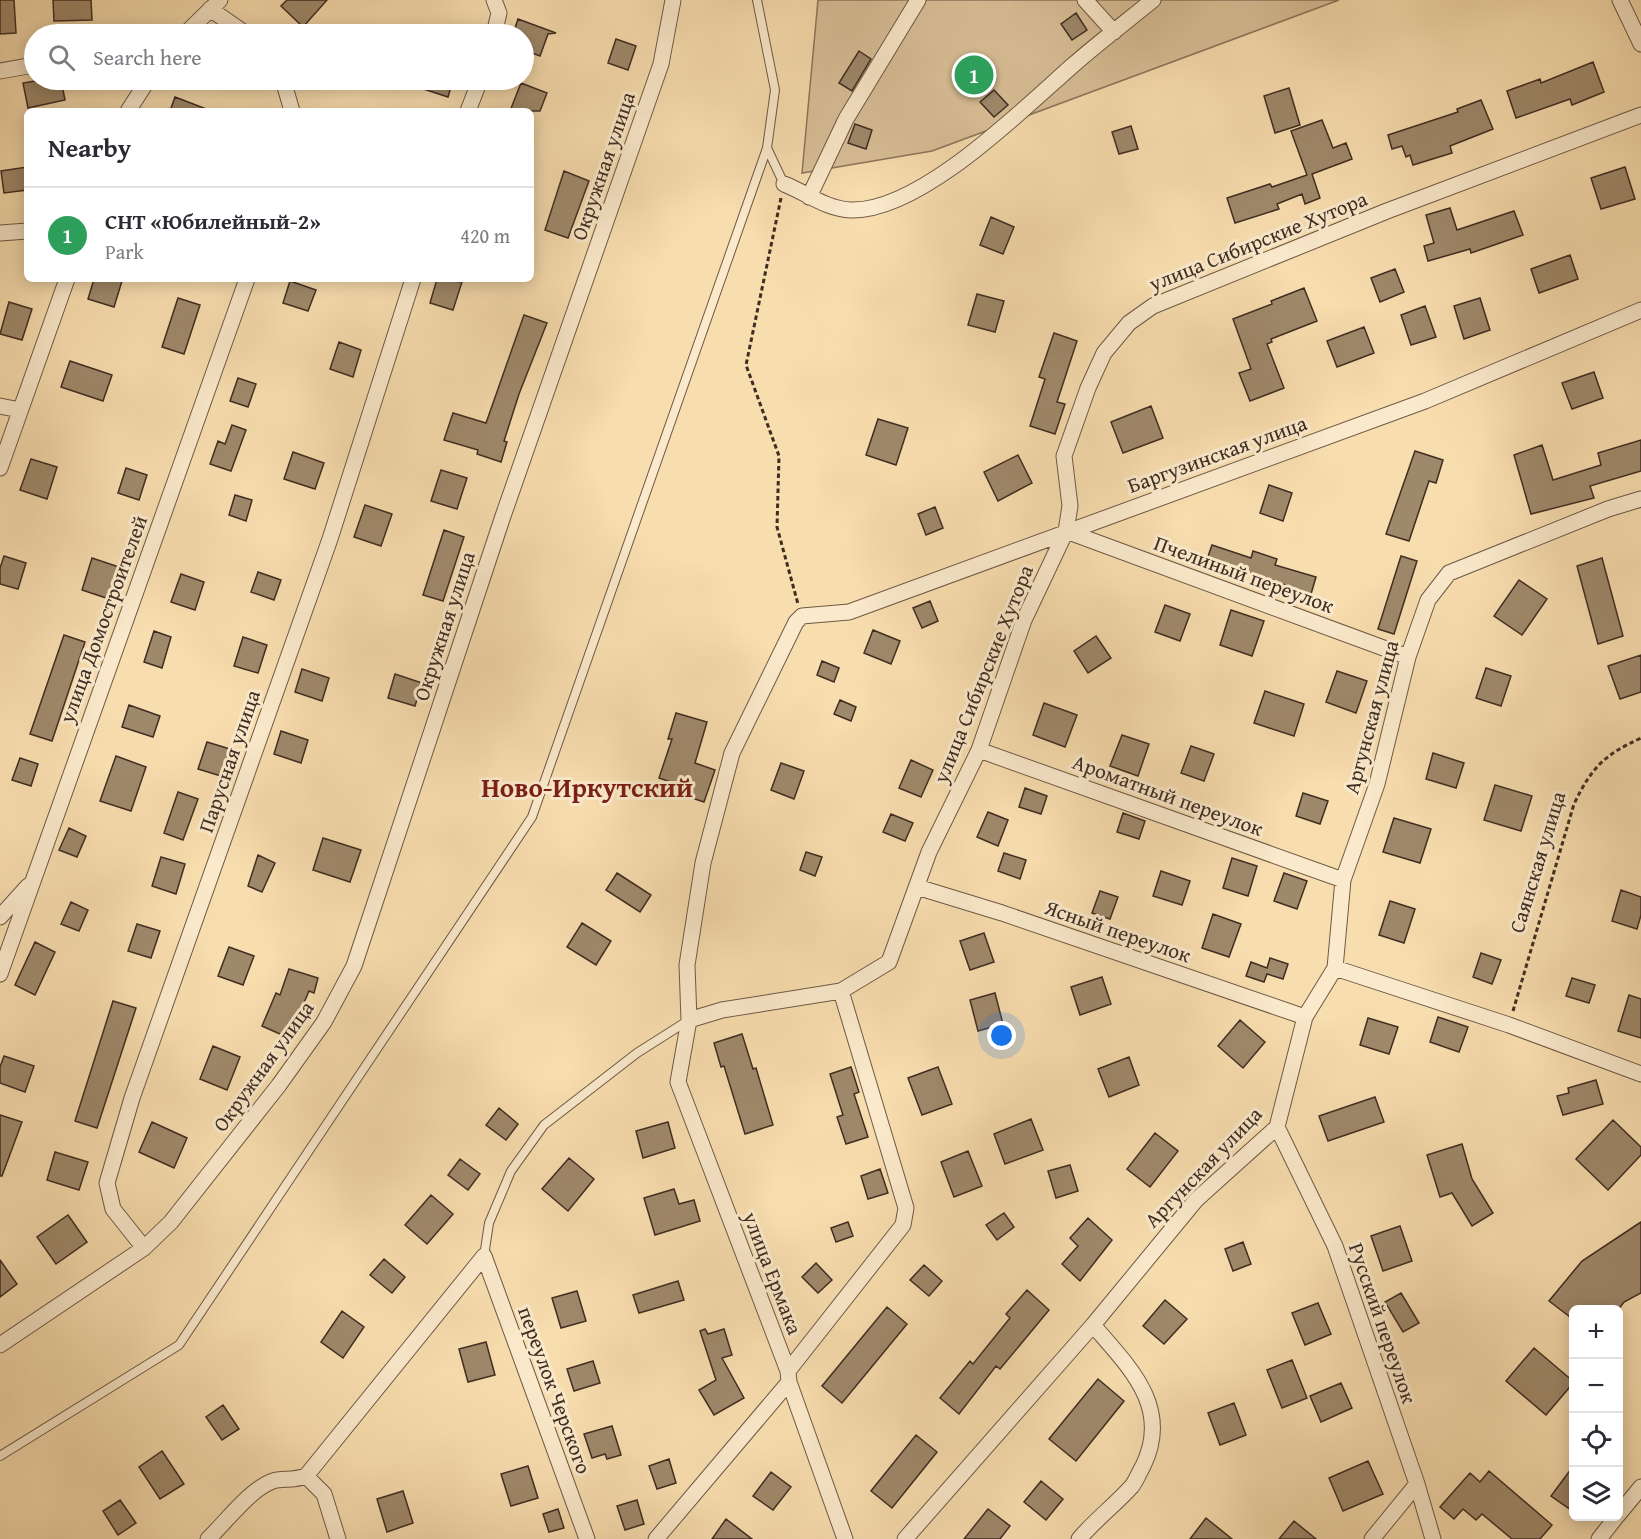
<!DOCTYPE html>
<html lang="en">
<head>
<meta charset="utf-8">
<style>
  :root { --surface:#fff; --page:#f7f7f7; --text:#2b2b33; --muted:#7c7c81; --line:#e1e1e2; --accent:#8f2418 }
  body { margin:0; font-family:"Gentium Book Plus",serif; background:var(--page); color:var(--text) }
  .controls { position:absolute; right:18px; bottom:18px; display:grid; overflow:hidden; border-radius:9px; box-shadow:0 3px 15px #0003 }
  .controls button { width:54px; height:54px; display:grid; place-items:center; padding:0; border:0; border-bottom:2px solid var(--line); background:var(--surface); color:var(--text); font:30px sans-serif }
  .you { position:absolute; left:1002px; top:1036px; width:21px; height:21px; margin:-15px; border:4px solid #fff; border-radius:50%; background:#1a73e8; box-shadow:0 0 0 9px #1a73e833 }
  .badge { display:grid; place-items:center; width:39px; height:39px; border-radius:50%; background:var(--accent); color:#fff; font-size:20px; font-weight:700 }
  .pin { position:absolute; translate:-50% -50%; border:3px solid #fff; box-shadow:0 2px 6px #0006 }
  .list { margin:0; padding:0; list-style:none }
  h2 { display:flex; justify-content:space-between; align-items:center; height:78px; margin:0; padding:0 24px; font-size:26px }
  h2 small { font-size:20px; font-weight:400; color:var(--muted) }
  .list li { display:grid; grid-template-columns:39px 1fr auto; gap:18px; align-items:center; box-sizing:border-box; height:96px; padding:0 24px; border-top:2px solid var(--line) }
  .list b { display:block; font-size:22px; white-space:nowrap }
  .list p { margin:0; font-size:20px; white-space:nowrap; color:var(--muted) }
  .list em { font-size:20px; font-style:normal; color:var(--muted) }
  .icon { flex:none; width:33px; height:33px; fill:none; stroke:currentColor; stroke-width:2; stroke-linecap:round; stroke-linejoin:round }
  .map { position:relative; flex:none; width:1641px; height:1539px; overflow:hidden }
  .search { position:absolute; background:var(--surface); box-shadow:0 3px 15px #0003; left:24px; top:24px; width:510px; height:66px; display:flex; align-items:center; gap:15px; box-sizing:border-box; padding:0 21px; border-radius:33px; color:var(--muted); font-size:22px }
  .panel { position:absolute; background:var(--surface); box-shadow:0 3px 15px #0003; left:24px; top:108px; width:510px; height:174px; border-radius:9px }
  .map>svg:first-child { display:block }
  .green { fill:#d9bf97; stroke:#8c765c; stroke-width:1.5 }
  .building { fill:#9f896b; stroke:#3f2d22; stroke-width:1.5 }
  .lines { fill:none; stroke-linecap:round; stroke-linejoin:round }
  .lane-casing { stroke:#6d5945; stroke-width:10 }
  .street-casing { stroke:#6d5945; stroke-width:17 }
  .path { stroke:#3f2d22; stroke-width:3; stroke-dasharray:4.5 3; stroke-linecap:butt }
  .lane { stroke:#fae9cb; stroke-width:8 }
  .street { stroke:#fae9cb; stroke-width:15 }
  .labels { text-anchor:middle; dominant-baseline:central; stroke-width:6; stroke-linejoin:round; paint-order:stroke }
  .street-label { font-size:21px; fill:#3f2d22; stroke:#fae9cb }
  .district-label { font-size:27px; font-weight:bold; fill:#7a1f14; stroke:#fae9cb }
</style>
</head>
<body>
<div class="map">
<svg width="1641" height="1539" viewBox="0 0 1641 1539">
  <rect width="100%" height="100%" fill="#f8ddaf"/>
  <filter id="stains"><feTurbulence type="fractalNoise" baseFrequency=".00333" numOctaves="4"/><feColorMatrix values="0 0 0 0 .2 0 0 0 0 .09 0 0 0 0 .02 0 0 0 .5 -.17"/></filter>
  <radialGradient id="worn" r=".72"><stop offset=".6" stop-color="#630" stop-opacity="0"/><stop offset="1" stop-color="#630" stop-opacity=".3"/></radialGradient>
  <path class="green" d="M818 0H1339L932 151 802 173Z"/>
  <path class="building" d="M0 0H14L16 33 0 34Z
    M53 0H91L92 20 54 21Z
    M287 0H327L303 27 281 6Z
    M1076 13 1087 30 1072 40 1061 24Z
    M518 19 556 33 548 34 540 56 524 50V34H513Z
    M616 39 636 46 628 70 608 63Z
    M859 51 871 59 852 91 839 83Z
    M1593 62 1604 92 1572 105 1570 99 1516 118 1507 91 1540 79 1541 83Z
    M41 80H61L65 100 28 108 23 83Z
    M403 80H453L448 97 402 82Z
    M521 83 547 93 540 111H510Z
    M1289 88 1300 125 1275 133 1264 96Z
    M994 90 1008 105 994 117 980 102Z
    M175 97 209 110V111H170Z
    M1481 100 1493 129 1450 146 1452 153 1413 165 1410 155 1406 157 1402 146 1392 149 1388 135 1458 112 1457 109Z
    M1322 120 1333 148 1346 143 1352 159 1312 174 1320 198 1305 204 1302 194 1277 204 1279 209 1235 223 1227 198 1270 184 1272 187 1307 175 1291 131Z
    M855 124 872 130 866 149 848 143Z
    M1131 126 1138 149 1119 154 1112 132Z
    M27 167V190L4 193 1 171Z
    M1625 167 1635 199 1601 209 1591 178Z
    M564 171 589 181 568 238 545 230Z
    M1450 208 1457 230 1514 211 1523 235 1471 253 1470 249 1428 261 1424 246 1434 243 1426 215Z
    M991 217 1014 227 1003 254 980 245Z
    M1570 255 1578 279 1539 293 1531 269Z
    M1395 269 1404 292 1380 302 1371 278Z
    M94 279 122 281 114 307 88 299Z
    M437 279 462 282 453 310 430 303Z
    M290 281 316 290 308 311 283 303Z
    M1304 288 1317 321 1271 339 1272 342 1267 344 1284 388 1250 401 1239 373 1251 369 1233 319 1272 304 1271 301Z
    M977 294 1004 301 995 332 968 325Z
    M178 298 200 305 184 354 162 347Z
    M1480 298 1490 330 1464 339 1454 306Z
    M9 302 32 309 22 340 0 334Z
    M1425 306 1436 337 1411 345 1401 315Z
    M524 315 547 323 519 394 504 441 507 442 501 462 477 454 478 450 444 440 453 413 486 423Z
    M1364 327 1374 353 1337 367 1327 341Z
    M1054 333 1077 341 1057 402 1065 404 1055 434 1030 426 1045 379 1039 377Z
    M339 342 361 350 353 377 330 369Z
    M70 361 112 375 103 401 61 387Z
    M1594 372 1603 398 1572 409 1562 383Z
    M238 378 256 384 248 407 230 401Z
    M1151 406 1163 438 1123 453 1111 422Z
    M878 419 908 428 896 465 866 455Z
    M232 425 246 430 231 471 210 464 218 441 225 444Z
    M1641 440V471L1590 486 1594 498 1531 514 1514 455 1542 445 1553 480 1601 465 1598 453Z
    M1415 451 1443 460 1436 483 1429 481 1409 541 1386 534Z
    M293 452 324 463 315 489 284 479Z
    M1018 455 1032 483 998 501 984 472Z
    M31 459 57 467 47 499 20 490Z
    M126 468 147 475 139 500 118 493Z
    M441 470 467 478 457 509 431 501Z
    M1269 485 1292 493 1283 521 1260 513Z
    M235 495 252 500 246 521 229 515Z
    M365 505 392 514 381 546 354 537Z
    M935 507 943 528 926 535 918 514Z
    M444 530 464 537 443 601 423 595Z
    M1212 545 1251 558 1253 551 1277 559 1275 565 1316 577 1311 594 1231 566 1229 572 1205 565Z
    M4 556 26 563 18 589 0 584V568Z
    M1401 556 1417 561 1394 634 1378 629Z
    M92 558 119 567 109 599 82 590Z
    M1602 558 1623 636 1598 644 1577 566Z
    M258 572 281 580 274 600 251 592Z
    M181 574 204 582 195 610 171 602Z
    M1519 580 1547 599 1522 635 1494 616Z
    M930 601 938 621 922 628 913 608Z
    M1165 605 1190 614 1180 641 1155 632Z
    M1231 610 1264 621 1252 656 1220 645Z
    M873 630 900 641 891 664 864 653Z
    M154 631 171 637 162 668 144 662Z
    M64 635 85 642 52 741 30 734Z
    M1096 636 1111 658 1088 673 1074 651Z
    M243 637 267 645 258 673 234 666Z
    M1641 655V692L1620 699 1608 666Z
    M822 661 839 668 834 682 817 675Z
    M1486 668 1511 676 1501 706 1476 698Z
    M302 669 329 678 322 701 295 692Z
    M1337 671 1367 681 1356 713 1326 702Z
    M395 674 422 683 415 706 388 698Z
    M1265 691 1304 704 1294 736 1254 723Z
    M840 700 856 707 851 721 834 714Z
    M1044 703 1077 715 1065 747 1033 735Z
    M129 705 160 716 153 737 122 727Z
    M676 713 707 722 695 763 715 770 704 802 689 797 691 789 659 778 672 739H668Z
    M281 731 308 740 301 763 274 754Z
    M1122 735 1149 744 1138 776 1110 766Z
    M207 742 230 749 221 776 198 769Z
    M1191 746 1214 754 1204 781 1181 773Z
    M1433 753 1464 763 1456 788 1426 779Z
    M116 756 146 767 131 811 100 801Z
    M20 758 38 764 31 786 12 780Z
    M911 760 933 770 921 797 899 788Z
    M781 763 804 771 794 799 771 790Z
    M1495 785 1532 796 1521 831 1484 820Z
    M1025 788 1047 796 1041 814 1019 807Z
    M178 792 198 799 183 840 164 833Z
    M1303 793 1328 801 1320 824 1296 816Z
    M988 812 1008 820 998 846 977 837Z
    M1123 813 1145 821 1139 839 1117 832Z
    M891 814 913 823 905 841 883 832Z
    M1394 818 1431 829 1420 863 1383 852Z
    M69 828 86 836 77 857 59 850Z
    M323 838 361 850 350 882 313 870Z
    M806 852 822 857 815 876 800 870Z
    M1004 853 1026 860 1020 879 998 871Z
    M258 855 275 863 262 892 248 886Z
    M161 857 185 864 176 894 152 886Z
    M1232 858 1257 866 1248 896 1223 888Z
    M1161 871 1190 881 1182 905 1153 896Z
    M617 873 651 895 640 912 606 890Z
    M1284 873 1307 881 1297 909 1274 901Z
    M1621 890 1641 897V915L1637 929 1612 921Z
    M1100 891 1118 897 1110 919 1092 913Z
    M1390 901 1415 909 1404 943 1379 935Z
    M71 902 88 910 79 931 61 924Z
    M1213 914 1241 924 1229 957 1202 948Z
    M582 923 611 941 596 965 567 947Z
    M137 924 160 931 151 958 128 951Z
    M984 933 994 962 970 970 960 941Z
    M35 942 55 952 35 995 15 985Z
    M229 947 254 956 243 985 218 976Z
    M1481 953 1501 960 1492 984 1473 977Z
    M1270 958 1288 964 1283 979 1267 974 1264 982 1246 976 1251 962 1267 968Z
    M289 969 318 978 314 993 309 991 289 1038 262 1026 276 993 280 995Z
    M1102 977 1111 1004 1080 1015 1071 987Z
    M1572 978 1595 985 1589 1003 1566 996Z
    M995 993 1003 1024 978 1031 970 1000Z
    M1629 995 1641 999V1038L1618 1031Z
    M113 1001 136 1008 97 1128 75 1121Z
    M1438 1017 1468 1027 1459 1052 1430 1042Z
    M1368 1018 1398 1027 1389 1054 1360 1045Z
    M1240 1020 1265 1042 1243 1068 1218 1046Z
    M742 1034 753 1069 756 1068 773 1125 745 1134 724 1066 721 1067 714 1043Z
    M213 1046 240 1057 227 1090 200 1079Z
    M4 1056 34 1066 25 1092 0 1083V1067Z
    M1129 1057 1139 1085 1109 1097 1098 1069Z
    M851 1067 859 1092 854 1094 868 1137 846 1144 837 1117 843 1115 830 1074Z
    M938 1067 952 1104 922 1115 908 1078Z
    M1596 1080 1603 1104 1563 1115 1557 1096 1569 1093 1568 1088Z
    M1375 1097 1384 1122 1328 1141 1319 1116Z
    M499 1108 518 1124 506 1140 486 1125Z
    M0 1115 22 1122 2 1176H0Z
    M1031 1119 1043 1150 1005 1164 994 1134Z
    M1613 1120 1641 1147V1155L1608 1190 1576 1159Z
    M152 1122 187 1138 174 1168 139 1152Z
    M668 1122 675 1148 643 1158 636 1131Z
    M1155 1133 1178 1151 1150 1187 1127 1169Z
    M1462 1144 1472 1179 1493 1213 1472 1226 1452 1193 1440 1197 1427 1155Z
    M968 1151 982 1186 954 1197 941 1162Z
    M55 1152 88 1162 79 1190 47 1180Z
    M569 1158 594 1179 568 1211 542 1189Z
    M460 1159 480 1174 468 1190 448 1175Z
    M1070 1165 1078 1191 1056 1198 1048 1171Z
    M880 1169 888 1193 868 1199 861 1176Z
    M674 1189 679 1204 694 1200 700 1221 655 1235 644 1198Z
    M431 1195 453 1214 427 1244 405 1225Z
    M1004 1213 1014 1227 997 1240 986 1225Z
    M68 1215 87 1242 56 1264 37 1237Z
    M1088 1218 1112 1240 1080 1281 1062 1264 1078 1246 1070 1238Z
    M848 1222 853 1236 836 1242 831 1228Z
    M1641 1222V1293L1624 1302 1618 1310H1574V1320L1549 1301 1582 1261Z
    M1400 1226 1412 1261 1383 1271 1371 1236Z
    M1243 1242 1251 1264 1233 1271 1225 1249Z
    M384 1259 405 1277 392 1293 370 1275Z
    M0 1260 17 1284 0 1297Z
    M816 1263 832 1280 818 1293 802 1277Z
    M924 1265 942 1281 929 1296 910 1280Z
    M678 1281 684 1300 639 1313 633 1295Z
    M1027 1290 1049 1310 1000 1369 996 1366 959 1414 940 1398 970 1361 973 1364 1010 1318 1006 1314Z
    M577 1291 586 1321 561 1328 552 1298Z
    M1401 1293 1419 1323 1403 1332 1385 1302Z
    M1165 1300 1187 1319 1164 1344 1143 1326Z
    M1318 1303 1331 1334 1305 1345 1292 1313Z
    M887 1307 907 1324 842 1403 822 1386Z
    M342 1311 364 1327 343 1358 321 1342Z
    M705 1329 708 1334 724 1329 732 1355 722 1358 744 1398 714 1415 699 1390 716 1380 700 1331Z
    M486 1342 495 1375 468 1382 459 1349Z
    M1534 1348 1574 1382 1546 1415 1506 1381Z
    M1292 1360 1307 1398 1282 1408 1267 1370Z
    M593 1361 600 1383 574 1391 567 1369Z
    M1098 1379 1124 1401 1076 1461 1049 1439Z
    M1341 1383 1352 1408 1321 1422 1310 1396Z
    M1234 1403 1246 1435 1220 1445 1208 1413Z
    M223 1405 239 1429 222 1440 206 1417Z
    M612 1426 621 1455 607 1459 605 1454 592 1458 584 1434Z
    M916 1435 937 1452 892 1508 871 1491Z
    M162 1451 184 1484 160 1499 139 1467Z
    M669 1459 676 1483 657 1489 649 1466Z
    M1368 1461 1383 1494 1343 1511 1329 1478Z
    M1574 1465V1512L1551 1496Z
    M528 1466 538 1498 511 1506 501 1474Z
    M1489 1471 1552 1525 1540 1539H1512L1482 1514 1476 1520 1463 1509 1454 1519 1440 1507 1470 1473 1480 1482Z
    M771 1472 791 1487 773 1510 753 1496Z
    M1041 1481 1063 1499 1046 1520 1024 1502Z
    M403 1491 413 1523 387 1532 377 1499Z
    M120 1500 136 1523 118 1535 103 1511Z
    M637 1500 644 1524 625 1530 617 1506Z
    M558 1509 564 1528 549 1532 543 1514Z
    M988 1509 1010 1526 1000 1539H964Z
    M1206 1518 1232 1539H1190Z
    M726 1519 752 1539H712Z
    M1294 1521 1316 1539H1279Z"/>
  <g class="lines">
    <defs>
      <path id="lane" d="M757 0 775 90 767 148 784 184
        M484 1256 489 1223 511 1171 544 1125 637 1053 689 1020
        M0 1456 179 1345 532 817 767 148"/>
      <path id="street" d="M1085 0 1114 32
        M1620 0 1641 44
        M210 9 246 34
        M185 34 220 0
        M494 34 499 13 494 0
        M0 71 34 65
        M283 80 292 111
        M128 111 148 80
        M468 111 480 80
        M784 184C807 193 826 209 851 210 920 212 1022 110 1072 66 1098 43 1126 22 1153 0
        M809 197 846 119 918 0
        M0 233 27 231
        M0 406 20 410
        M0 468 67 279
        M1066 531 1408 657
        M979 750 1343 880
        M917 887 1002 913 1305 1017
        M0 917 28 886
        M1335 968 1509 1025 1641 1074
        M0 974 247 279
        M689 1020 722 1010 841 991
        M1277 1127 1335 1246 1417 1484 1433 1539
        M144 1248 113 1209 107 1183 132 1098 330 539 413 279
        M484 1256 587 1539
        M0 1345 144 1248 171 1222 279 1085 324 1022 354 966 502 519 661 64 673 0
        M788 1371 903 1225 906 1208 841 991 889 962 929 852 979 750 1024 620 1066 531 1070 506 1064 456 1088 388 1104 353 1129 323 1153 306 1387 211 1641 115
        M306 1476 484 1256
        M306 1476 324 1494 338 1539
        M1618 1515 1641 1487
        M208 1539C226 1522 250 1489 273 1481 282 1478 293 1481 306 1476
        M656 1539 789 1382
        M845 1539 789 1382 788 1371 678 1082 689 1020 687 965 703 863 732 753 796 622 802 616 849 612 1425 401 1641 310
        M905 1539 1093 1325 1196 1200 1277 1127 1305 1017 1335 968 1343 880 1377 784 1408 657 1428 600 1449 573 1608 509 1641 499
        M1079 1539C1095 1520 1115 1505 1132 1486 1136 1481 1139 1473 1143 1466 1172 1407 1129 1367 1093 1325
        M1372 1539 1417 1484
        M1599 1539 1617 1516"/>
    </defs>
    <use href="#lane" class="lane-casing"/>
    <use href="#street" class="street-casing"/>
    <path class="path" d="M781 198 746 365 779 456 777 527 798 604
      M1513 1011 1574 804C1592 767 1604 755 1641 738"/>
    <use href="#lane" class="lane"/>
    <use href="#street" class="street"/>
  </g>
  <g class="labels">
    <g class="street-label">
      <text transform="translate(603 166) rotate(-71)">Окружная улица</text>
      <text transform="translate(1258 241) rotate(-22)">улица Сибирские Хутора</text>
      <text transform="translate(1217 454) rotate(-20)">Баргузинская улица</text>
      <text transform="translate(1244 574) rotate(20)">Пчелиный переулок</text>
      <text transform="translate(103 619) rotate(-70)">улица Домостроителей</text>
      <text transform="translate(444 626) rotate(-72)">Окружная улица</text>
      <text transform="translate(983 674) rotate(-68)">улица Сибирские Хутора</text>
      <text transform="translate(1371 717) rotate(-75)">Аргунская улица</text>
      <text transform="translate(229 761) rotate(-71)">Парусная улица</text>
      <text transform="translate(1168 795) rotate(20)">Ароматный переулок</text>
      <text transform="translate(1537 862) rotate(-73)">Саянская улица</text>
      <text transform="translate(1118 931) rotate(19)">Ясный переулок</text>
      <text transform="translate(263 1066) rotate(-54)">Окружная улица</text>
      <text transform="translate(1203 1167) rotate(-46)">Аргунская улица</text>
      <text transform="translate(773 1273) rotate(69)">улица Ермака</text>
      <text transform="translate(1383 1323) rotate(71)">Русский переулок</text>
      <text transform="translate(555 1390) rotate(70)">переулок Черского</text>
    </g>
    <g class="district-label">
      <text x="587" y="787">Ново-Иркутский</text>
    </g>
  </g>
  <rect width="100%" height="100%" filter="url(#stains)"/>
  <rect width="100%" height="100%" fill="url(#worn)"/>
</svg>
<div class="controls">
<button>+</button>
<button>−</button>
<button><svg class="icon" aria-label="locate" viewBox="0 0 24 24"><circle cx="12" cy="12" r="6"/><path d="M12 2v4M12 18v4M2 12h4M18 12h4"/></svg></button>
<button><svg class="icon" aria-label="layers" viewBox="0 0 24 24"><path d="M12 4l9 5-9 5-9-5zM3 14l9 5 9-5"/></svg></button>
</div>
<div class="you"></div>
<div class="pin badge" style="left:974px;top:75px;background:#2e9e5b">1</div>
<div class="search"><svg class="icon" aria-label="search" viewBox="0 0 24 24"><circle cx="10" cy="10" r="6"/><path d="M15 15l6 6"/></svg>Search here</div>
<section class="panel">
<h2>Nearby<small></small></h2>
<ul class="list">
<li><span class="badge" style="background:#2e9e5b">1</span><div><b>СНТ «Юбилейный-2»</b><p>Park</p></div><em>420 m</em></li>
</ul>
</section>
</div>
</body>
</html>
